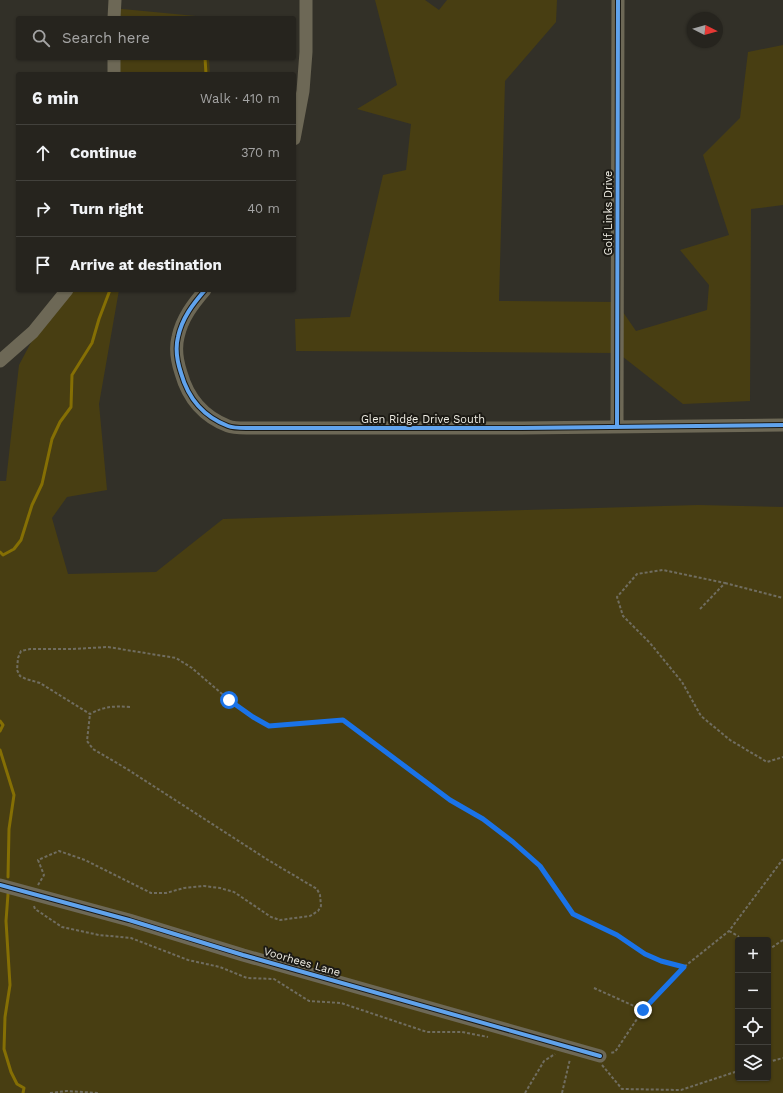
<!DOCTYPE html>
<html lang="en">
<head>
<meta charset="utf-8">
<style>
  :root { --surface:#26241e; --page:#2e2c27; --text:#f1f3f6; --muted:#a4a4a4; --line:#42413c }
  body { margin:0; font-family:"Work Sans",sans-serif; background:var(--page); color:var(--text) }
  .controls { position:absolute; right:12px; bottom:12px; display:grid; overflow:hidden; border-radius:4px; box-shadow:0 1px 3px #0004 }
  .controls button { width:36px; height:36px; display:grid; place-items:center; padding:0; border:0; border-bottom:1px solid var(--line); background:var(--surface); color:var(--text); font:20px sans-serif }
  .compass { position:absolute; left:687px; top:12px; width:36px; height:36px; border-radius:50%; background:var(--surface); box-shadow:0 1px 3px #0004; rotate:96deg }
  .stop { position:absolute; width:12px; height:12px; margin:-9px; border:3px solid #1a73e8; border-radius:50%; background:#fff }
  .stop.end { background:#1a73e8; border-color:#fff; box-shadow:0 1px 4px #0008 }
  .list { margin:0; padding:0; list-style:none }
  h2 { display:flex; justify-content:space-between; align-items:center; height:52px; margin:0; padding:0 16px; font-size:17px }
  h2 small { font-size:13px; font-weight:400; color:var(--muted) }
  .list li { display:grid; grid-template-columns:26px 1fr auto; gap:12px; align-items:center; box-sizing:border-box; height:56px; padding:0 16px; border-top:1px solid var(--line) }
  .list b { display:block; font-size:15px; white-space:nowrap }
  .list em { font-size:13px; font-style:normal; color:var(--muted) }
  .icon { flex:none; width:22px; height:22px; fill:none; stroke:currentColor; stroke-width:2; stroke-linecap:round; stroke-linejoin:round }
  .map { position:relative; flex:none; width:783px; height:1093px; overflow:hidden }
  .search { position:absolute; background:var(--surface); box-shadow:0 1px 3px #0004; left:16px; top:16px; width:280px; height:44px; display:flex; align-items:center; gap:10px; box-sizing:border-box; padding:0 14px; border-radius:4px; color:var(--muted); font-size:15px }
  .panel { position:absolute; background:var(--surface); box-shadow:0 1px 3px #0004; left:16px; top:72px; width:280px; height:220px; border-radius:4px }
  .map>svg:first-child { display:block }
  .green { fill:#483e12; fill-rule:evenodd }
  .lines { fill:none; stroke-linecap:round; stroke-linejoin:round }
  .stream { stroke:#856f04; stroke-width:3 }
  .path { stroke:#706d60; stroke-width:2; stroke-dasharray:3 2; stroke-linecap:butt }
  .minor { stroke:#6d6856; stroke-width:13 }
  .cycleway-casing { stroke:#1c1a14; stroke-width:6 }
  .cycleway { stroke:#60a3ed; stroke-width:4 }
  .route { stroke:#1a73e8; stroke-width:5 }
  .labels { text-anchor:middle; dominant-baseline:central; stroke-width:4; stroke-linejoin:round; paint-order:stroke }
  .street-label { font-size:11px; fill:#efede4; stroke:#1c1a14 }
</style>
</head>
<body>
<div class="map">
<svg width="783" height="1093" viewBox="0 0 783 1093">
  <rect width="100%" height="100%" fill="#323028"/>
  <path class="green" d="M375 0H425L439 10 447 0H557L556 22 505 81 499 301 616 302 636 331 707 310 709 285 680 250 729 235 703 155 740 118 748 52 783 45V205L751 209 750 401 683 404 618 353 296 351 295 319 350 317 383 175 406 170 411 124 357 109 397 85Z
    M112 8 206 17V18H112Z
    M111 58H209L210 74H111Z
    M59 290H119L99 404 107 490 67 497 52 518 68 574 156 572 223 519 698 505 783 507V1093H0V481H6L19 365ZM738 940H768V1078H738Z"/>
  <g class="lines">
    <path class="stream" d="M205 58 206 74
      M0 552 3 555 14 549 21 540 32 505 42 484 52 439 60 422 71 407 72 375 92 343 99 319 110 290
      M0 721 3 725 0 731
      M0 750 14 795 9 829 8 877
      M8 894 6 921 10 985 5 1017 4 1049 11 1072 17 1084 24 1088 23 1093"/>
    <path class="path" d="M725 583 783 598
      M700 609 725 583 663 570 637 574 617 597 623 616 650 643 682 682 701 716 730 740 767 762 783 757
      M130 707C114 706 105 706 90 714L40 683 26 679 20 676 17 670 18 658 21 651 30 649H72L108 647 176 658 192 668 229 700 253 717 269 726 343 720 450 800 483 819 513 842 540 866 573 914 617 935 645 954 661 961 684 967
      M38 885 44 875 38 860 59 851 85 860 151 893H166L184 888 204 886 220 888 234 892 271 917 280 920 310 916 318 911 321 906 320 895 317 889 268 860 127 769 93 749 87 741 90 714
      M34 906 35 909 62 927 99 935 131 938 188 960 220 967 247 978 274 979 309 1001 341 1003 427 1032H462L488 1037
      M729 931 738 936 740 940
      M768 950 783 940
      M594 988 643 1010 615 1052 610 1053
      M643 1010 684 967 729 931 783 859
      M768 1062 783 1058
      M602 1065 622 1089 681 1090 738 1071
      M50 1093 66 1091 99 1093
      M525 1093 544 1061 555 1054
      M562 1093 570 1059"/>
    <path class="minor" d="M114 18 115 0
      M114 58V74
      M294 139 303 91 306 52V0
      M205 290C193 304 182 318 178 337 175 349 177 361 181 373 188 398 202 416 228 426 233 428 240 428 246 428H522L783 425
      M0 361 33 332 67 290
      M617 427 618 0
      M0 885 129 920 243 955 600 1056"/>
    <defs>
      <path id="cycleway" d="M205 290C193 304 182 318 178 337 175 349 177 361 181 373 188 398 202 416 228 426 233 428 240 428 246 428H522L783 425
        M617 427 618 0
        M0 885 129 920 243 955 600 1056"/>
    </defs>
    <use href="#cycleway" class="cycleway-casing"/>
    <use href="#cycleway" class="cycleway"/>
  </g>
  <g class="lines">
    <path class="route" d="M229 700 253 717 269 726 343 720 450 800 483 819 513 842 540 866 573 914 617 935 645 954 661 961 684 967 643 1010"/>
  </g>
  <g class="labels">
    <g class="street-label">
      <text transform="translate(608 213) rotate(-90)">Golf Links Drive</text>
      <text x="423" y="419">Glen Ridge Drive South</text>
      <text transform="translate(302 962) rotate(16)">Voorhees Lane</text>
    </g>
  </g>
</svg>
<div class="controls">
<button>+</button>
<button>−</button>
<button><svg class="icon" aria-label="locate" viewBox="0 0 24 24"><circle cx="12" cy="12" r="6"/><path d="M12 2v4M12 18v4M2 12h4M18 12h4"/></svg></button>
<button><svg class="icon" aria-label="layers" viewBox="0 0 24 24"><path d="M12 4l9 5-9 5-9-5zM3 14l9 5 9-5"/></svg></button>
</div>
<svg class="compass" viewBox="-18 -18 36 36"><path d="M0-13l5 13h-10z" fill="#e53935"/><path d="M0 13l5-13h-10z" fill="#a4a4a4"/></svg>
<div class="stop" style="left:229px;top:700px"></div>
<div class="stop end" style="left:643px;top:1010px"></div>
<div class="search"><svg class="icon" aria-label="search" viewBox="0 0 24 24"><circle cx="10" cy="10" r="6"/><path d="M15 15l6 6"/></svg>Search here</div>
<section class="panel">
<h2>6 min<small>Walk · 410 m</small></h2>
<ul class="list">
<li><svg class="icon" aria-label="ahead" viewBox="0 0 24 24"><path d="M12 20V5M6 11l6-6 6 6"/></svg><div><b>Continue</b></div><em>370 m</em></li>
<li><svg class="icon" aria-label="right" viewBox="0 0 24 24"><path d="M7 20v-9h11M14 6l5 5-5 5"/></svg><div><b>Turn right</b></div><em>40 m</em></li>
<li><svg class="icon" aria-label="arrive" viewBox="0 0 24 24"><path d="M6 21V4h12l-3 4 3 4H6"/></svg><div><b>Arrive at destination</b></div></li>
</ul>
</section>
</div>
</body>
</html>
